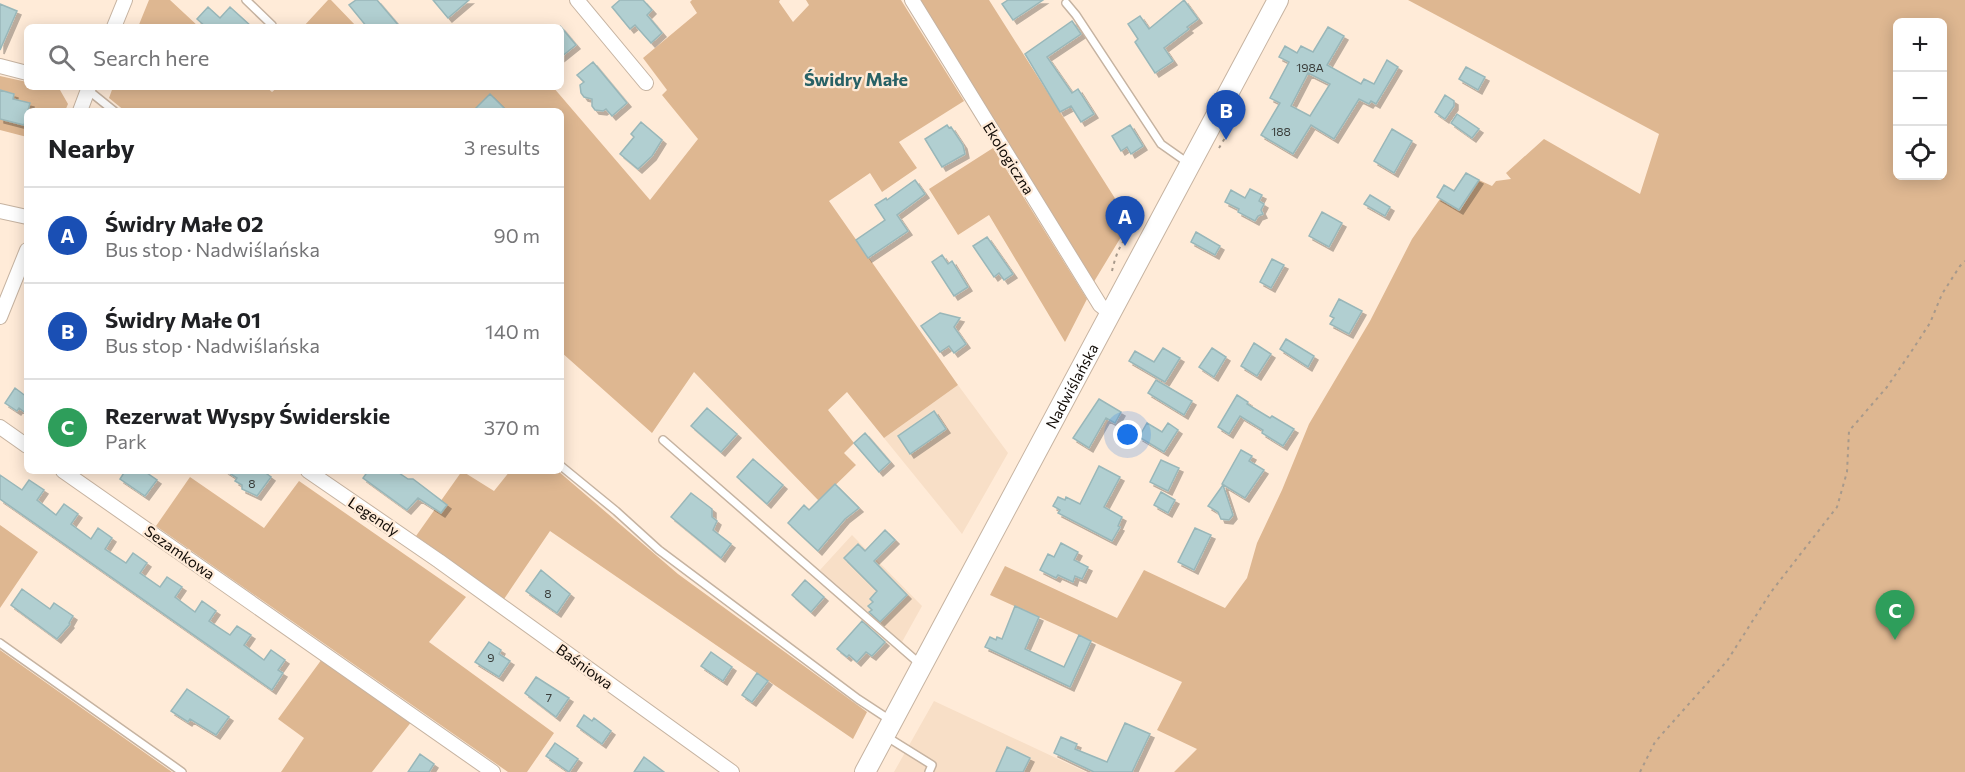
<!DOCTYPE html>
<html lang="en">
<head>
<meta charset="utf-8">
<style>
  :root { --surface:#fff; --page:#f6f6f6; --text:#202124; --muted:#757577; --line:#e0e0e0; --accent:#2d777c }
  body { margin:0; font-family:Commissioner,sans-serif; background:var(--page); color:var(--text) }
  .controls { position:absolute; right:18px; top:18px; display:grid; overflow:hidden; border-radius:9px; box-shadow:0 3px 15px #0003 }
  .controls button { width:54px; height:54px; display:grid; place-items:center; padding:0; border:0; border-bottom:2px solid var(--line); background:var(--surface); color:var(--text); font:30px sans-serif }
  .you { position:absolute; left:1128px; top:435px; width:21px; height:21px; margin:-15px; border:4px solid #fff; border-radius:50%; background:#1a73e8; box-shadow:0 0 0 9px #1a73e833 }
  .badge { display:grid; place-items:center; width:39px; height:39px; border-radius:50%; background:var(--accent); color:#fff; font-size:20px; font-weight:700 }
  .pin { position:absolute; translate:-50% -50px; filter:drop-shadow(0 2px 3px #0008) }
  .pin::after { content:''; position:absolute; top:32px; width:21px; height:18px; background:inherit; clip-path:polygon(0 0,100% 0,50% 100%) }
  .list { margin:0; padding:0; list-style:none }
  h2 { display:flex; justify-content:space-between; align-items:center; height:78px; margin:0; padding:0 24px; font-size:26px }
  h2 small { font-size:20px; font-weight:400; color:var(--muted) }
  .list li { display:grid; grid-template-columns:39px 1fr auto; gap:18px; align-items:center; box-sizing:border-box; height:96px; padding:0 24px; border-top:2px solid var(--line) }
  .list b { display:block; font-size:22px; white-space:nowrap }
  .list p { margin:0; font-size:20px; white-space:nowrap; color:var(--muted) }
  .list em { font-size:20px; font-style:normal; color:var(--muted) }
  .icon { flex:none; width:33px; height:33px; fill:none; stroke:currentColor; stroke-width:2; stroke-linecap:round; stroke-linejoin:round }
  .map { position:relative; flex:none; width:1965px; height:772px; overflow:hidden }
  .search { position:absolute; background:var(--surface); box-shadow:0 3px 15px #0003; left:24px; top:24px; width:540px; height:66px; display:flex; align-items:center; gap:15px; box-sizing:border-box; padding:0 21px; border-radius:9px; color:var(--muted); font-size:22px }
  .panel { position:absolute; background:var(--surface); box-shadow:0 3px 15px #0003; left:24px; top:108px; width:540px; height:366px; border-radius:9px }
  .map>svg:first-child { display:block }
  .built { fill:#f8dfc7 }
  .green { fill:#deb791; fill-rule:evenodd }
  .building { fill:#b1cfd1; stroke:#99b7b9; stroke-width:1.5; fill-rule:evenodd; filter:url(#shadow) }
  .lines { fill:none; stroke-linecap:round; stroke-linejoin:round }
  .service-casing { stroke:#c6b3a1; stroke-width:10 }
  .minor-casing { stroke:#c6b3a1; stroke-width:16 }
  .secondary-casing { stroke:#c6b3a1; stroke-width:22 }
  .path { stroke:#a7998b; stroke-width:2; stroke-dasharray:3 4.5; stroke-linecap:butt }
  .service { stroke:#fff; stroke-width:7 }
  .minor { stroke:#fff; stroke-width:14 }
  .secondary { stroke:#fff; stroke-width:20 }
  .labels { text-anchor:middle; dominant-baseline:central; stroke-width:4.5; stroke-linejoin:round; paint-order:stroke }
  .number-label { font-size:12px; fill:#393c39 }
  .street-label { font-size:15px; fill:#110b06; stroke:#ffebd8 }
  .quarter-label { font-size:18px; font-weight:bold; fill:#286165; stroke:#ffebd8 }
</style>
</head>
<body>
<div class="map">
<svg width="1965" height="772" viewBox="0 0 1965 772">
  <defs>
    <filter id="shadow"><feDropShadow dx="4" dy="4" stdDeviation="0" flood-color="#0004"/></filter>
  </defs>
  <rect width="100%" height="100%" fill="#ffebd8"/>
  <path class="built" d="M958 385 1008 453 962 534 884 438Z
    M852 535 922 606 902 642 820 570Z
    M934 701 1086 772H894Z"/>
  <path class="green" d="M149 0H170L199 27H138Z
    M328 0H331L357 27H303Z
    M692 0H780L779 2 793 22 809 5 806 0H901L964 101 899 142 917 168 882 192 870 173 829 201 958 385 884 438 847 392 828 410 854 443 844 453 856 465 819 501 694 372 652 433 561 352V111H125L109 98 113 87H266L272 92 278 87H553L650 200 698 139 662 95 667 90 643 58 697 13 690 2Z
    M917 0H989L1130 222 1092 285Z
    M1408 0H1965V772H1174L1197 749 1157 730 1182 682 990 595 1005 566 1117 618 1144 570 1225 608 1247 578 1257 543 1282 490 1309 424 1370 321 1412 239 1440 199 1460 211 1479 180 1492 186 1496 181 1511 179 1506 173 1544 139 1640 194 1659 134ZM1898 22H1942V176H1898Z
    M0 76 27 82V87H47L60 90 68 104 65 111H27V137L0 130Z
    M993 148 1087 299 1065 342 989 215 958 235 929 189Z
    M462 471 494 491 510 471H558L678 574 867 712 853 739 550 531 504 599 416 536Z
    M190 477 264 528 299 481 466 597 429 642 554 733 527 772H508L156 526Z
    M0 525 38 552 0 608Z
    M0 650 172 772H0Z
    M322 659 412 721 372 772H281L304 738 278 719Z"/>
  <path class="building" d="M356 0H377L400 27H367L349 5Z
    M433 0H469L448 18Z
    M620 0H643L652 10 647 15 662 33 651 43 635 25 630 29 612 7Z
    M1008 0H1043L1013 20 1002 4Z
    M1184 0 1198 19 1187 27 1189 29 1164 48 1173 61 1155 73 1135 42 1138 39 1128 24 1140 16 1149 29Z
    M0 4 17 11 0 50Z
    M208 7 220 18 230 7 252 27H206L197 19Z
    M1072 21 1081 34 1047 57 1072 93 1078 89 1094 114 1081 122 1071 106 1060 112 1025 54Z
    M561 27 576 45 561 57Z
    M1328 27 1344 36 1327 65 1361 84 1364 79 1374 84 1387 60 1398 67 1376 104 1371 101 1369 104 1359 99 1334 139 1311 125 1293 154 1261 135 1280 103 1270 98 1289 62 1279 57 1285 46 1297 53 1301 46 1313 52ZM1308 73 1330 84 1310 116 1291 106Z
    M593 62 627 103 612 116 606 109 603 111 595 110 592 106V99L584 97 581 93 580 85 584 82 577 75Z
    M1466 67 1485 77 1478 90 1459 79Z
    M0 90 14 94 13 99 30 103 24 125 0 119Z
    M490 94 507 111H473Z
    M1445 95 1454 101V106L1445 119 1435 112Z
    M1457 114 1479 129 1472 138 1451 123Z
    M641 122 662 140 652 156 638 169 620 154 634 137 631 134Z
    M947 125 949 128 951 127 963 145 965 154 942 167 925 139Z
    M1130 125 1143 146 1131 154 1127 147 1121 151 1112 136Z
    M1392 129 1412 141 1394 173 1374 161Z
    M1466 173 1479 180 1459 210 1437 197 1444 185 1454 191Z
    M915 180 925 194 897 215 908 231 868 258 856 240 885 220 875 205 886 198 887 200Z
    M1250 189 1262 195 1259 201 1264 204 1261 210 1263 214 1258 216 1255 221 1238 212 1239 209 1225 202 1231 190 1245 198Z
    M1370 195 1390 207 1385 216 1364 204Z
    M1322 212 1342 223 1329 247 1309 236Z
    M1196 232 1220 246 1215 255 1191 242Z
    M987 237 1013 274 1004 280 999 273 994 277 973 246Z
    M942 255 948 264 952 261 968 287 954 296 932 262Z
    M1272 259 1284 265 1271 288 1260 282Z
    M1339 299 1362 311 1349 334 1330 324 1334 318 1330 316Z
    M940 313 960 318 954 327 966 344 954 353 949 346 940 352 921 326Z
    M1286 339 1314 356 1308 367 1280 349Z
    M1254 343 1271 354 1257 376 1241 366Z
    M1163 348 1180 358 1165 382 1129 361 1135 351 1154 362Z
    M1212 348 1226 357 1214 377 1199 367Z
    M1156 380 1192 401 1184 415 1148 393Z
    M15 388 27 397V414L19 408 17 411 5 403Z
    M1237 395 1248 402 1247 404 1270 418 1272 416 1294 429 1283 446 1262 433 1263 430 1240 416 1229 434 1218 427Z
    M1099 399 1121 412 1115 423 1106 418 1089 448 1073 438Z
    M707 408 737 434 721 452 691 426Z
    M934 411 946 429 910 454 898 436Z
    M1147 423 1162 432 1168 423 1178 430 1164 452 1139 437Z
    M865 433 890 462 879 472 854 443Z
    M1241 450 1252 456 1249 461 1264 470 1245 498 1222 484Z
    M753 459 783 485 767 504 737 477Z
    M1161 460 1179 468 1168 491 1150 482Z
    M1099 466 1120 477 1104 507 1122 517 1118 526 1120 527 1112 541 1058 513 1060 510 1053 506 1058 497 1065 500 1066 497 1080 504Z
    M125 471H144L157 480 145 496 120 479Z
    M226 471H263L271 477 257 496 242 489V485L235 481 237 478Z
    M368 471H396L408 479H413L447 505 441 513 418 498 407 510 363 478Z
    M0 475 22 490 29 480 44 490 37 500 56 515 64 504 78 514 71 524 91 539 98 528 112 538 105 549 126 563 133 553 147 563 140 573 160 587 167 577 182 587 175 597 195 612 202 601 216 611 209 621 230 635 237 626 251 635 244 645 264 660 271 650 285 660 278 670 283 673 272 690 0 499Z
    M835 484 859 508 845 519 818 551 788 523 804 505 809 510Z
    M1223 485 1233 515 1229 520 1221 519 1218 512 1208 506Z
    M1161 492 1175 500 1168 513 1154 505Z
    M691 493 712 509V517L717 521 713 530 731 544 721 558 671 517Z
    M1195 528 1211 535 1194 570 1178 562Z
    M885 530 895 540 874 561 907 595 880 622 869 612 872 610 868 606 873 602 870 599 877 591 844 558 858 544 865 551Z
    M1061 543 1078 552 1074 560 1088 567 1082 579 1075 576 1073 582 1058 575 1056 578 1040 570 1048 554 1054 557Z
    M541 570 570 594 557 613 526 591Z
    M805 580 824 597 811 612 792 595Z
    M22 589 50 609 54 603 73 616 69 623 70 624 57 639 11 605Z
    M1015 606 1039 617 1025 649 1064 667 1079 635 1091 641 1070 687 985 647 990 637 996 640 997 637 1002 639Z
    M862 621 885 642 872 656 866 652 857 662 849 655 847 657 837 649Z
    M489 642 501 650 499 654 510 661 499 677 475 662Z
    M711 652 732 667 723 681 701 666Z
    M757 673 768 681 752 702 742 695Z
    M536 677 569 698 556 717 525 693Z
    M187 689 229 717 216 735 190 719 188 722 171 711Z
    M584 715 592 721 594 718 611 731 602 744 577 726Z
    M1125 723 1150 734 1132 772H1094L1054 753 1061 737 1077 744 1075 749 1107 762Z
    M555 743 578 759 569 772 546 756Z
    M1007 747 1030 758 1023 772H996Z
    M420 754 434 764 429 772H408Z
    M644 757 664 772H634Z"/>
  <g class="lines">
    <defs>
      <path id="service" d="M246 0 272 25
        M1066 3 1076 15 1161 144 1188 163
        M88 90 114 111
        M663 440 920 664
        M561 466 616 511 659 550 858 699 890 720
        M0 643 182 772
        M887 737 932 765 929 772"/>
      <path id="minor" d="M577 0 646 83
        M912 0 1100 305 1110 313
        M114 27 125 0
        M0 66 27 73
        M80 111 89 87
        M0 211 27 217
        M0 317 27 250
        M0 427 27 446
        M63 471 493 772
        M308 471 439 561 732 772"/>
      <g id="secondary">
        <path id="s1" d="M865 772 1278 0"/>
      </g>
    </defs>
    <use href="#service" class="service-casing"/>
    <use href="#minor" class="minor-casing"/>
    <use href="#secondary" class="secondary-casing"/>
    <path class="path" d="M1219 148 1235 121H1233
      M1112 271C1117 249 1123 239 1139 222
      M1640 772 1655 742 1727 661 1771 592 1837 507 1847 472 1849 431 1887 387 1911 352 1930 323 1942 294 1960 266 1965 261"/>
    <use href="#service" class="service"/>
    <use href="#minor" class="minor"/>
    <use href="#secondary" class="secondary"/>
  </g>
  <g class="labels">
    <g class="number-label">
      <text x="1310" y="67">198A</text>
      <text x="1281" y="131">188</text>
      <text x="252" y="483">8</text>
      <text x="548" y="593">8</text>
      <text x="491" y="657">9</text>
      <text x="549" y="697">7</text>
    </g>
    <g class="street-label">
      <text transform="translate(1009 158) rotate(58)">Ekologiczna</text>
      <text stroke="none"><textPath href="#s1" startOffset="438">Nadwiślańska</textPath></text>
      <text transform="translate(374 516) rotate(34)">Legendy</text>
      <text transform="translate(180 552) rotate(35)">Sezamkowa</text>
      <text transform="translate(585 666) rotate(36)">Baśniowa</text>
    </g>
    <g class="quarter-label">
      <text x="856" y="79">Świdry Małe</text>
    </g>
  </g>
</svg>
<div class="controls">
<button>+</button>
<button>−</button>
<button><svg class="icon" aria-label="locate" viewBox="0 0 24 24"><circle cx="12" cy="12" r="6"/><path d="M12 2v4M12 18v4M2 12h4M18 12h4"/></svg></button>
</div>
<div class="you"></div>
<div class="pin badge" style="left:1125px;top:246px;background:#1a4fb4">A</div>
<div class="pin badge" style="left:1226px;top:140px;background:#1a4fb4">B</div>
<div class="pin badge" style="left:1895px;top:640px;background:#2e9e5b">C</div>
<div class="search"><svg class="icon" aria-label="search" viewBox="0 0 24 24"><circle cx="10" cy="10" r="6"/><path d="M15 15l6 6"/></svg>Search here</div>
<section class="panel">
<h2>Nearby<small>3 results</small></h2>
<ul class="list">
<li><span class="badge" style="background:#1a4fb4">A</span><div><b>Świdry Małe 02</b><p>Bus stop · Nadwiślańska</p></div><em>90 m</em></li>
<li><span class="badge" style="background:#1a4fb4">B</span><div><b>Świdry Małe 01</b><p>Bus stop · Nadwiślańska</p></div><em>140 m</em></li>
<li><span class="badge" style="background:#2e9e5b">C</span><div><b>Rezerwat Wyspy Świderskie</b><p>Park</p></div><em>370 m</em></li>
</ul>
</section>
</div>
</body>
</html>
